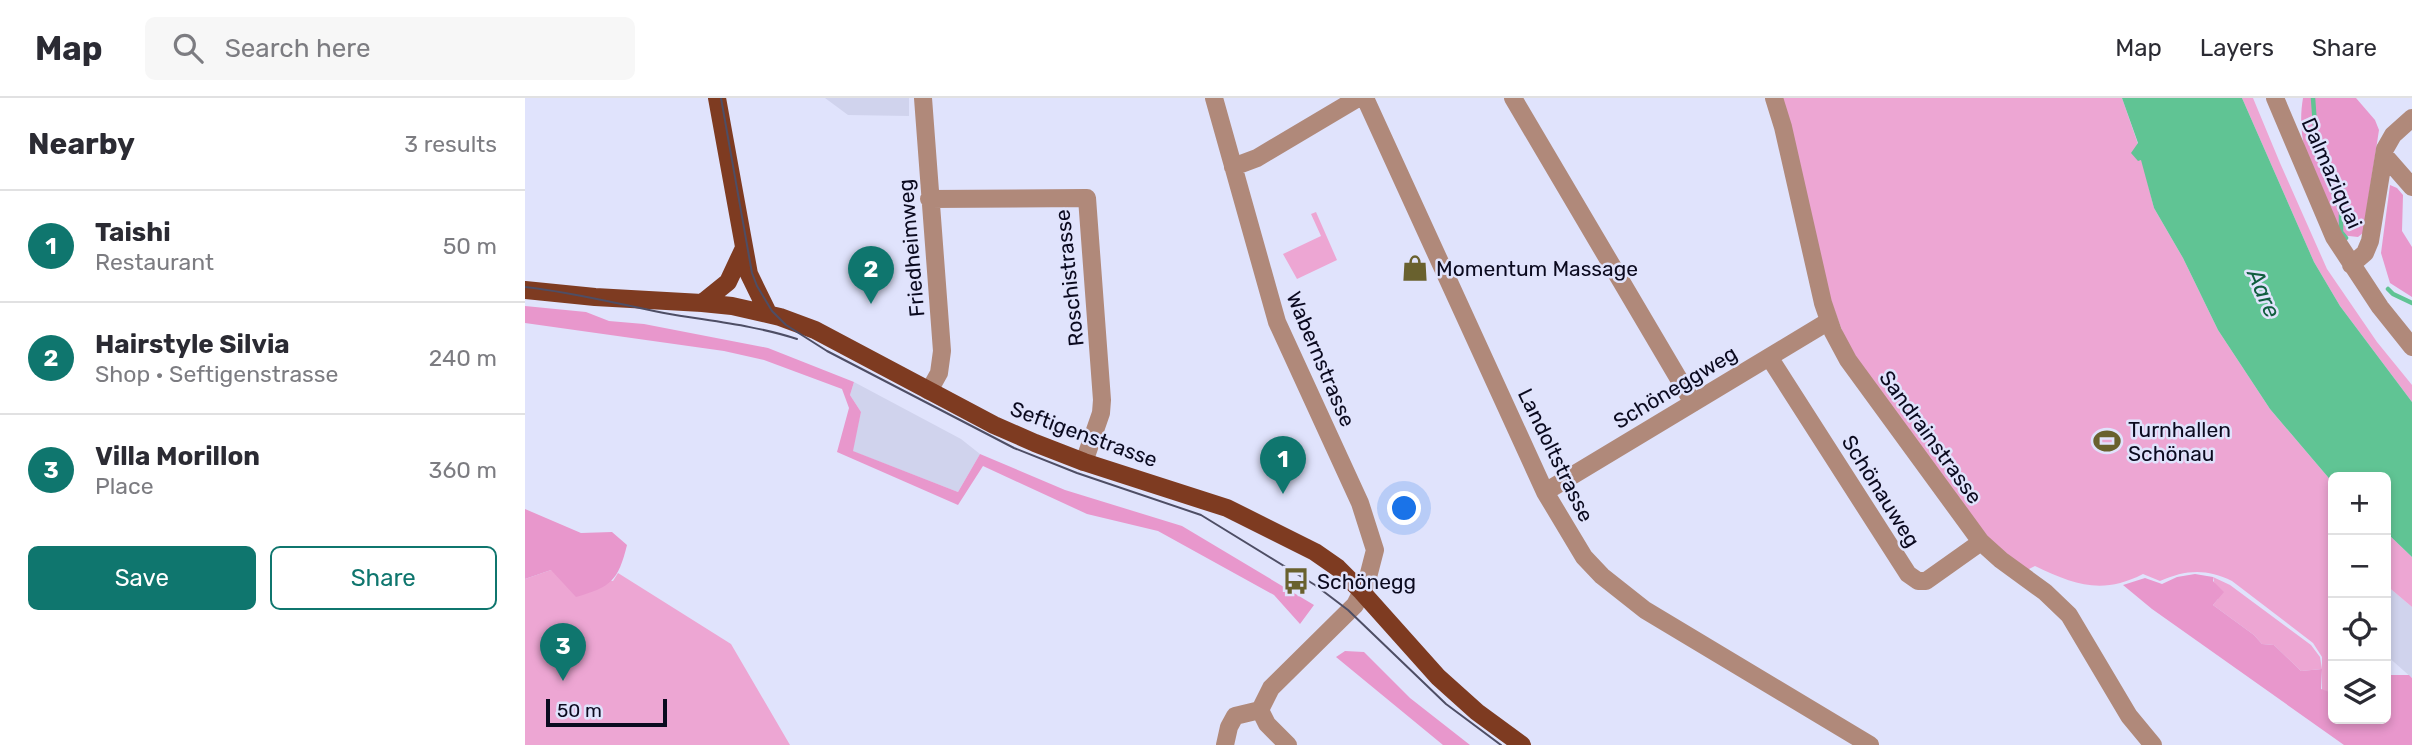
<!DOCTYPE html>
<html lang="en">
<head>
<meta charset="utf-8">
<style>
  :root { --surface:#fff; --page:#f7f7f7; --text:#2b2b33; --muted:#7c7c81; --line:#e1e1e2; --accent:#0f766e }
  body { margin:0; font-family:Rubik,sans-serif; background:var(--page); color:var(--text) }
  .controls { position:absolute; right:21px; bottom:21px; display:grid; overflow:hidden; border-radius:10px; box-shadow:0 4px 10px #0003 }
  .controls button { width:63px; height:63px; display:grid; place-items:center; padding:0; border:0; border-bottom:2px solid var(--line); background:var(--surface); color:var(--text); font:35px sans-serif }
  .scale { position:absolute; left:21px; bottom:18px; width:121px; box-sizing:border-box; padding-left:7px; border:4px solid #0b0a1f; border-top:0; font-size:19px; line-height:24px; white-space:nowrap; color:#0b0a1f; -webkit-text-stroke:5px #e0e3fc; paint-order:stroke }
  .you { position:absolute; left:880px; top:411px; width:24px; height:24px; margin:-18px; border:5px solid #fff; border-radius:50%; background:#1a73e8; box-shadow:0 0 0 10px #1a73e833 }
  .badge { display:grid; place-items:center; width:46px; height:46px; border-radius:50%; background:var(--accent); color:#fff; font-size:23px; font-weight:700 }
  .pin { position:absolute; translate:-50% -58px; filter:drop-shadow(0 2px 4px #0008) }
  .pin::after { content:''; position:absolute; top:37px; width:24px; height:21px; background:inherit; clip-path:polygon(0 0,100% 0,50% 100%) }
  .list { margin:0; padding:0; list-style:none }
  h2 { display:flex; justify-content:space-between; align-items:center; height:91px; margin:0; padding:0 28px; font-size:30px }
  h2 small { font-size:23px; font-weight:400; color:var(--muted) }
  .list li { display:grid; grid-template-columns:46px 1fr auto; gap:21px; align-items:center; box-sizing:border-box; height:112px; padding:0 28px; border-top:2px solid var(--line) }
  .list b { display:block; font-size:26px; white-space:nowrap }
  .list p { margin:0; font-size:23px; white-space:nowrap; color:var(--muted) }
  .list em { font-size:23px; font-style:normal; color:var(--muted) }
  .actions { display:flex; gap:14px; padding:21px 28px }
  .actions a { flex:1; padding:16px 0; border:2px solid var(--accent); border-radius:10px; text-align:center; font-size:24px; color:var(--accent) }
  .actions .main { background:var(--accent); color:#fff }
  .icon { flex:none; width:38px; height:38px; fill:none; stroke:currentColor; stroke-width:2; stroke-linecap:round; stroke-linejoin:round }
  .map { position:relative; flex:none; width:1887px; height:647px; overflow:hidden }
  header { display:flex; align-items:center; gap:42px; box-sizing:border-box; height:98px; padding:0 35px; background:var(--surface); border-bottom:2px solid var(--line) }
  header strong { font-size:33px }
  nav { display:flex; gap:38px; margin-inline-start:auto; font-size:24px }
  .search { width:490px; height:63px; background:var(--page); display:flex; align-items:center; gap:18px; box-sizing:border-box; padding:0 24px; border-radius:10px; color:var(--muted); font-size:26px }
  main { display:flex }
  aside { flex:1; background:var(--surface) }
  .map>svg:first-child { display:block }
  .built { fill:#d0d3ed }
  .green { fill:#eda6d3 }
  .forest { fill:#e897cc }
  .water { fill:#60c494 }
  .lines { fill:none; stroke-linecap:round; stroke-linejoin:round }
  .stream { stroke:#60c494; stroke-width:4.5 }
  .minor { stroke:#b0897a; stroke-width:18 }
  .major { stroke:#7e3b21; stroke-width:18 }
  .tram { stroke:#4e4e65; stroke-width:2 }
  .labels { text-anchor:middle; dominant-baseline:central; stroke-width:5; stroke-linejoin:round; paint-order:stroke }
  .street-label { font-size:21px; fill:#0b0a1f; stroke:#e0e3fc }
  .poi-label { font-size:21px; fill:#0b0a1f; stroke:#e0e3fc; text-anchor:start }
  .water-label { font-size:23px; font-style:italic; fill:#105e3f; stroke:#e0e3fc }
</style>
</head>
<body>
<header>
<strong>Map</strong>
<div class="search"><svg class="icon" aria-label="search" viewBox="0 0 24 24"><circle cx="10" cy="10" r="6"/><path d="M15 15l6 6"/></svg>Search here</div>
<nav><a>Map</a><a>Layers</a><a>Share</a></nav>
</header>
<main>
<aside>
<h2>Nearby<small>3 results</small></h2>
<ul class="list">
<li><span class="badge">1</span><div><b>Taishi</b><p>Restaurant</p></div><em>50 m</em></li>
<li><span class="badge">2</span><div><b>Hairstyle Silvia</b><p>Shop · Seftigenstrasse</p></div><em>240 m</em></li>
<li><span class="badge">3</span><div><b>Villa Morillon</b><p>Place</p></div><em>360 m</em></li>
</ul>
<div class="actions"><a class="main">Save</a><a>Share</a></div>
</aside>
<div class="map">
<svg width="1887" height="647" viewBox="0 0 1887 647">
  <rect width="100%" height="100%" fill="#e0e3fc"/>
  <path class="built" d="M300 0H384V18L323 17Z
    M329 284 436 341 455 356 433 394 327 353 336 314 325 297Z
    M1861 487 1887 509V580L1861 557Z"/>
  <path class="green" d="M1257 0H1597L1613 46 1629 110 1658 160 1693 232 1745 311 1808 385V595L1797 592V559L1788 545 1707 483C1681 470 1660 472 1635 483L1618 476C1577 497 1550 487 1510 468L1502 472 1469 447 1348 288 1320 240 1306 203Z
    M1717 0H1728L1755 65 1802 171 1852 244 1887 287V304L1815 208 1789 164Z
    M791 114 812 162 772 181 758 156 796 138 786 116Z
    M1862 435 1887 459V509L1861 487Z
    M26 472 88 483 93 475 206 546 265 647H0V481Z
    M1688 479 1705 487 1786 547 1795 559 1797 571 1776 573 1749 547 1737 546 1729 537 1688 507 1693 501Z"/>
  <path class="forest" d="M1778 0H1831L1850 22 1854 32 1838 135 1833 139 1815 137C1795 91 1769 52 1778 0Z
    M1865 87 1872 90 1878 97 1877 133 1887 149V199L1865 185 1856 155Z
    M0 208 61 214 84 223 119 226 243 250 329 284 325 297 336 314 328 353 433 394 455 356 540 392 657 428 789 507 775 526 749 497 633 433 562 416 458 368 433 407 312 354 324 310 317 291 239 262 199 253 0 225Z
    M0 411 56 435 87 434 102 447C93 483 86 489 51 499L26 472 0 481Z
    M1670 476 1688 479V483L1699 494 1688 507 1729 537 1737 546 1749 547 1776 573 1797 571 1796 591 1808 595V621H1861V577H1884L1887 580V647H1819L1627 511 1598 487 1620 480 1637 486 1652 479Z
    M820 553 839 554 885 600 945 647H918L811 559Z"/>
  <path class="water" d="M1597 0H1717L1789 164 1815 208 1887 304V459L1863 436V440L1861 438V379H1808V385L1745 311 1693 232 1658 160 1629 110 1616 62 1613 63 1606 55 1613 45Z"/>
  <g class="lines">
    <path class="stream" d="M1788 0 1792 55 1816 113V134L1821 140
      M1863 191 1868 196 1887 205"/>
    <path class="minor" d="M398 0 417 253 414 275 404 293
      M689 0 752 224 835 405 850 452 842 483 830 507 746 590 735 612
      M840 0 1020 394 1059 459 1077 478 1120 512 1345 647
      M988 0 1168 305
      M1249 0 1258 29 1298 205 1308 234 1323 262 1456 444 1476 462 1520 494 1544 517 1604 618 1628 647
      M1750 0 1809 139 1855 209 1887 249
      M1859 57 1887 89
      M708 69 732 60 833 0
      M404 101 562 100 577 302 576 315 559 364
      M1826 167 1840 155 1845 143 1860 51 1868 37 1887 20
      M1244 259 1383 476 1393 483H1401L1456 444
      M1020 394 1304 223
      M735 612 742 626 763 647
      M700 647 704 629 710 618 735 612"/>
    <path class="major" d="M192 0 224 176 243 215
      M0 192 70 199 177 205 207 208 255 219 290 232 469 327 510 345 559 364 702 410 790 454 813 470 837 494 913 579 952 614 997 647
      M177 205 203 184 218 152"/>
    <path class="tram" d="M196 0 227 175 232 188 247 213 261 227 302 253 489 350 552 375 676 417 790 487 823 512 921 606 976 647
      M0 189C47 194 93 206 139 215 184 223 229 227 272 241"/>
  </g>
  <defs>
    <symbol id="shop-bare" viewBox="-9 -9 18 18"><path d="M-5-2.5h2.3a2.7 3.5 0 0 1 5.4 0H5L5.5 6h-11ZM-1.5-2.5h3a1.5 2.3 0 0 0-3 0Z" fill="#69612e" stroke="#e0e3fc" stroke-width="2.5" paint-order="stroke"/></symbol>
    <symbol id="stadium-bare" viewBox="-9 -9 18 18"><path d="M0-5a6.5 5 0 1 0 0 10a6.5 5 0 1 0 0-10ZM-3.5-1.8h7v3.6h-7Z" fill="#69612e" stroke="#e0e3fc" stroke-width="2.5" paint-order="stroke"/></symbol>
    <symbol id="bus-bare" viewBox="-9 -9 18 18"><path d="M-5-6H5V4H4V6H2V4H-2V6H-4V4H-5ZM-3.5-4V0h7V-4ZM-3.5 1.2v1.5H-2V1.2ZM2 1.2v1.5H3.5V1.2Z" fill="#69612e" stroke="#e0e3fc" stroke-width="2.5" paint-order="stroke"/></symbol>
  </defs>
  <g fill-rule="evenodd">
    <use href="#shop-bare" x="871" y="151" width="38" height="38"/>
    <use href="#stadium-bare" x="1563" y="324" width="38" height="38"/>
    <use href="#bus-bare" x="752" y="464" width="38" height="38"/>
  </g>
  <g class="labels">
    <g class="street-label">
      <text transform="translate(1807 75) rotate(66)">Dalmaziquai</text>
      <text transform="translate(386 150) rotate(-95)">Friedheimweg</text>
      <text transform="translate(544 180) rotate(-96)">Roschistrasse</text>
      <text transform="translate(796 261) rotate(67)">Wabernstrasse</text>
      <text transform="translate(1150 289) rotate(-31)">Schöneggweg</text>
      <text transform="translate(559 336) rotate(20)">Seftigenstrasse</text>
      <text transform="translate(1406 339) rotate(54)">Sandrainstrasse</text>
      <text transform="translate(1031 357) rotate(64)">Landoltstrasse</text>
      <text transform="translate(1356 393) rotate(58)">Schönauweg</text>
    </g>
    <g class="poi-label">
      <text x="911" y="170">Momentum Massage</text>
      <text x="1603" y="331">Turnhallen<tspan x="1603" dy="24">Schönau</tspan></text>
      <text x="792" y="483">Schönegg</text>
    </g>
    <g class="water-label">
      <text transform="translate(1739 195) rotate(67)">Aare</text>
    </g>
  </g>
</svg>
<div class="controls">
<button>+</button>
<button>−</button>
<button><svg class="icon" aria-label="locate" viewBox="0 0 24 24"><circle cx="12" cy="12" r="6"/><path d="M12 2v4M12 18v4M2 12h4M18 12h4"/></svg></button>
<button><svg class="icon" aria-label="layers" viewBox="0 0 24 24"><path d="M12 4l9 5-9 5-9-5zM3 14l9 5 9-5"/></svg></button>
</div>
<div class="scale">50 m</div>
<div class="you"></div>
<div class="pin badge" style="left:758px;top:396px">1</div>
<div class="pin badge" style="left:346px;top:206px">2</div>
<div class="pin badge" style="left:38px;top:583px">3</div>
</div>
</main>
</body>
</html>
